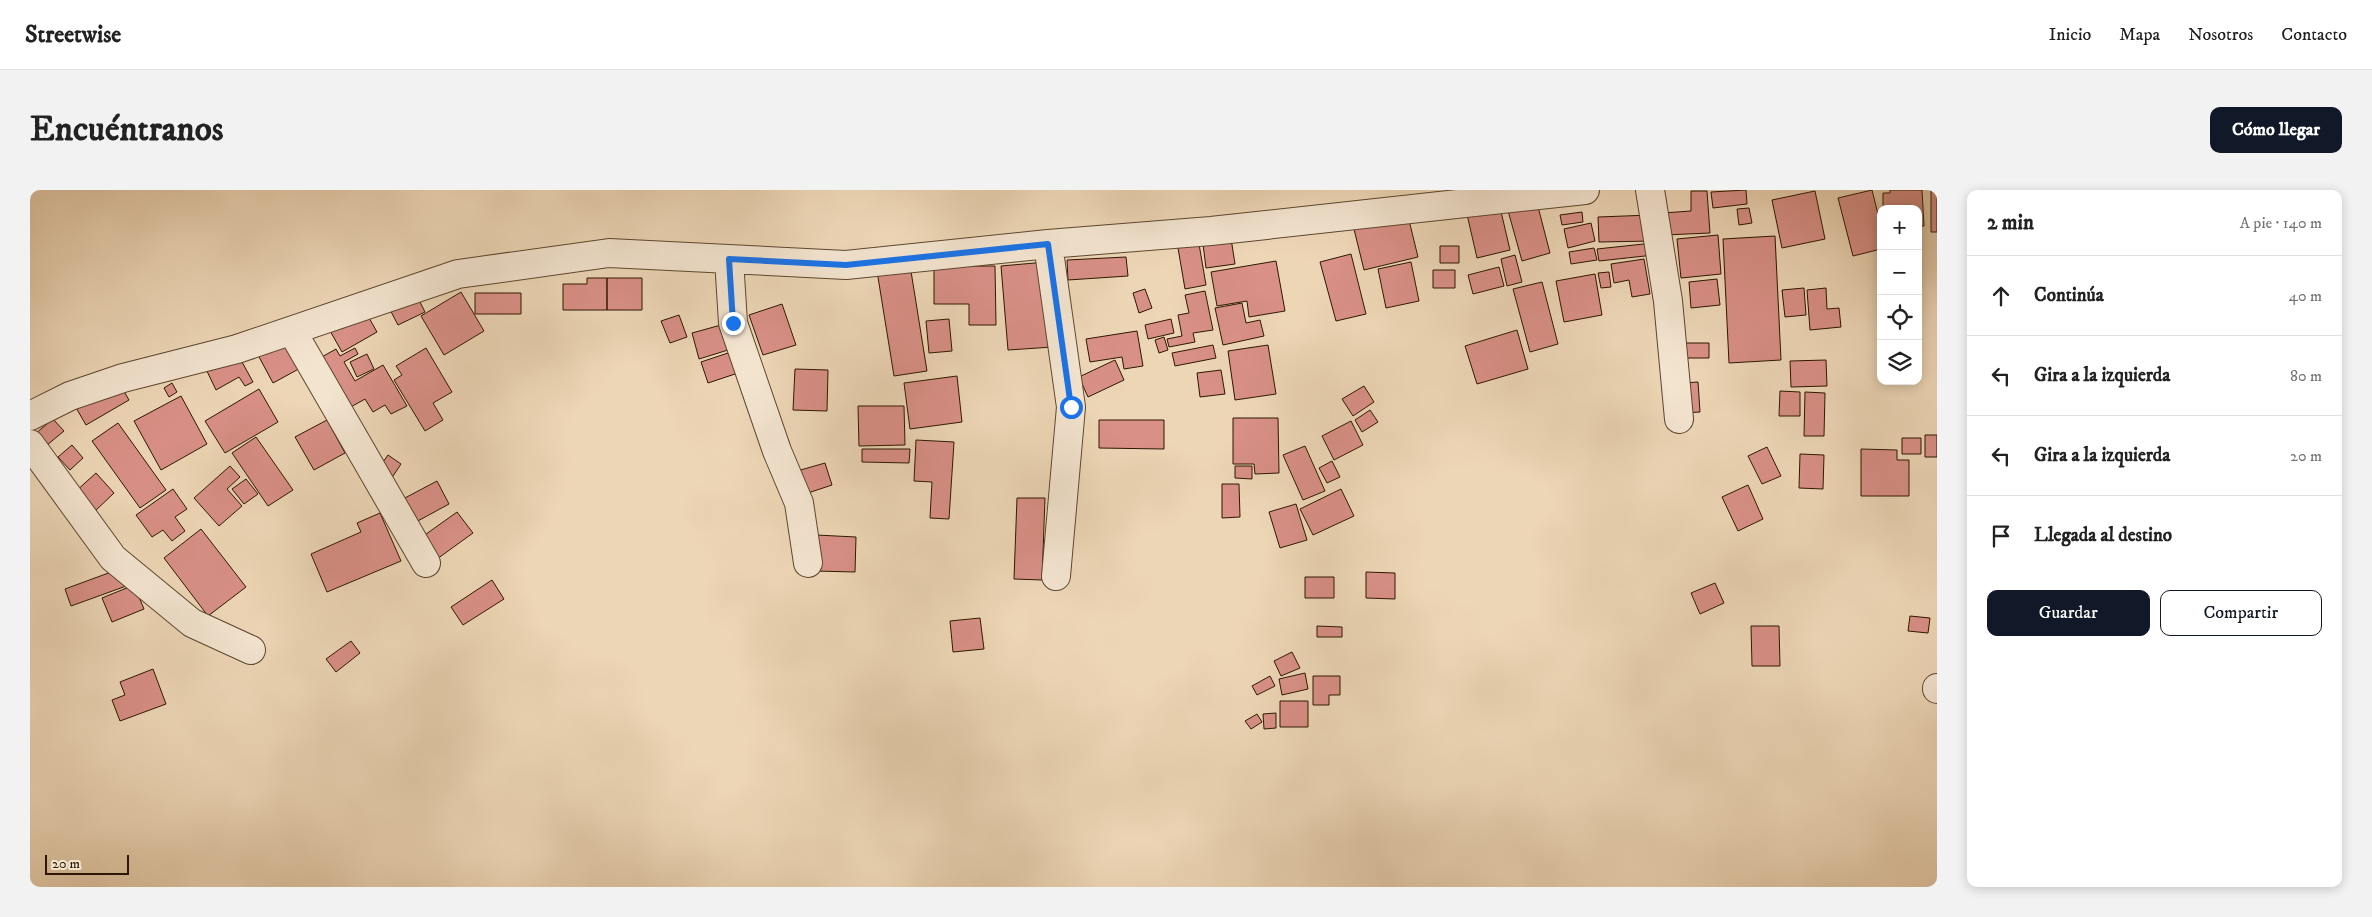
<!DOCTYPE html>
<html lang="es">
<head>
<meta charset="utf-8">
<style>
  :root { --surface:#fff; --page:#f2f2f2; --text:#222; --muted:#767676; --line:#e0e0e0; --accent:#111827 }
  body { margin:0; font-family:"IM FELL DW Pica",serif; background:var(--page); color:var(--text) }
  .controls { position:absolute; right:15px; top:15px; display:grid; overflow:hidden; border-radius:10px; box-shadow:0 2px 12px #0003 }
  .controls button { width:45px; height:45px; display:grid; place-items:center; padding:0; border:0; border-bottom:1px solid var(--line); background:var(--surface); color:var(--text); font:25px sans-serif }
  .scale { position:absolute; left:15px; bottom:12px; width:84px; box-sizing:border-box; padding-left:5px; border:2px solid #2d1700; border-top:0; font-size:14px; line-height:18px; white-space:nowrap; color:#2d1700; -webkit-text-stroke:4px #f3e4d0; paint-order:stroke }
  .stop { position:absolute; width:15px; height:15px; margin:-11px; border:4px solid #1a73e8; border-radius:50%; background:#fff }
  .stop.end { background:#1a73e8; border-color:#fff; box-shadow:0 1px 5px #0008 }
  .list { margin:0; padding:0; list-style:none }
  h2 { display:flex; justify-content:space-between; align-items:center; height:65px; margin:0; padding:0 20px; font-size:21px }
  h2 small { font-size:16px; font-weight:400; color:var(--muted) }
  .list li { display:grid; grid-template-columns:32px 1fr auto; gap:15px; align-items:center; box-sizing:border-box; height:80px; padding:0 20px; border-top:1px solid var(--line) }
  .list b { display:block; font-size:19px; white-space:nowrap }
  .list em { font-size:16px; font-style:normal; color:var(--muted) }
  .actions { display:flex; gap:10px; padding:15px 20px }
  .actions a { flex:1; padding:11px 0; border:1px solid var(--accent); border-radius:10px; text-align:center; font-size:18px; color:var(--accent) }
  .actions .main { background:var(--accent); color:#fff }
  .icon { flex:none; width:28px; height:28px; fill:none; stroke:currentColor; stroke-width:2; stroke-linecap:round; stroke-linejoin:round }
  .map { position:relative; flex:none; width:1907px; height:697px; overflow:hidden; border-radius:10px }
  header { display:flex; align-items:center; gap:30px; box-sizing:border-box; height:70px; padding:0 25px; background:var(--surface); border-bottom:1px solid var(--line) }
  header strong { font-size:24px }
  nav { display:flex; gap:28px; margin-inline-start:auto; font-size:18px }
  .intro { display:flex; align-items:center; justify-content:space-between; box-sizing:border-box; height:120px; padding:0 30px }
  h1 { margin:0; font-size:35px }
  .button { padding:12px 22px; border-radius:10px; background:var(--accent); color:#fff; font-size:18px; font-weight:700 }
  main { display:flex; gap:30px; padding:0 30px }
  aside { flex:1; background:var(--surface); border-radius:10px; box-shadow:0 2px 12px #0003 }
  .map>svg:first-child { display:block }
  .building { fill:#d99087; stroke:#2d1700 }
  .lines { fill:none; stroke-linecap:round; stroke-linejoin:round }
  .street-casing { stroke:#5d472e; stroke-width:30 }
  .street { stroke:#f3e4d0; stroke-width:28 }
  .route { stroke:#1a73e8; stroke-width:6 }
</style>
</head>
<body>
<header>
<strong>Streetwise</strong>
<nav><a>Inicio</a><a>Mapa</a><a>Nosotros</a><a>Contacto</a></nav>
</header>
<div class="intro"><h1>Encuéntranos</h1><a class="button">Cómo llegar</a></div>
<main>
<div class="map">
<svg width="1907" height="697" viewBox="0 0 1907 697">
  <rect width="100%" height="100%" fill="#edd6b6"/>
  <filter id="stains"><feTurbulence type="fractalNoise" baseFrequency=".004" numOctaves="4"/><feColorMatrix values="0 0 0 0 .2 0 0 0 0 .09 0 0 0 0 .02 0 0 0 .5 -.17"/></filter>
  <radialGradient id="worn" r=".72"><stop offset=".6" stop-color="#630" stop-opacity="0"/><stop offset="1" stop-color="#630" stop-opacity=".3"/></radialGradient>
  <path class="building" d="M1716 0 1717 14 1683 18 1681 2Z
    M1842 0 1851 36V59L1823 66 1808 8Z
    M1860 0H1892L1894 36H1888V19H1853V3H1860Z
    M1901 0H1907V42H1901Z
    M1661 1H1677L1680 43 1634 45 1633 23 1661 21Z
    M1785 1 1795 49 1752 58 1742 10Z
    M1506 9 1520 63 1492 71 1477 17Z
    M1469 13 1480 60 1447 68 1436 20Z
    M1719 18 1722 33 1709 35 1707 19Z
    M1377 22 1388 67 1334 80 1323 35Z
    M1552 22 1553 32 1532 35 1530 25Z
    M1621 25 1622 51 1569 52 1568 27Z
    M1561 33 1565 51 1538 58 1534 39Z
    M1200 42 1205 74 1176 78 1172 46Z
    M1688 45 1691 84 1651 88 1647 49Z
    M1745 46 1751 170 1699 173 1693 49Z
    M1168 48 1176 95 1155 99 1147 52Z
    M1623 53 1624 65 1569 71 1567 59Z
    M1410 56H1429V73H1410Z
    M1564 58 1567 70 1541 74 1539 62Z
    M1321 64 1336 124 1306 131 1290 72Z
    M1485 65 1492 92 1477 96 1471 69Z
    M1096 67 1098 86 1038 90 1037 70Z
    M1614 69 1620 104 1602 107 1599 90 1584 93 1581 74Z
    M1246 71 1255 121 1219 127 1217 111 1187 116 1181 82Z
    M1016 72 1023 157 978 160 971 76Z
    M1381 72 1389 111 1356 118 1348 79Z
    M880 75 897 181 864 186 847 81Z
    M904 76H965L966 135H939V114H904Z
    M1469 77 1474 96 1443 104 1438 85Z
    M1403 80H1425V98H1403Z
    M1579 82 1581 97 1571 98 1568 83Z
    M1565 84 1572 125 1534 132 1526 91Z
    M557 88H577V120H533V94H557Z
    M577 88H612V120H577Z
    M1687 89 1690 115 1661 118 1659 92Z
    M1512 92 1528 154 1500 162 1483 99Z
    M1774 98 1776 125 1755 127 1752 100Z
    M1796 98 1797 119 1809 118 1811 137 1780 140 1777 100Z
    M1115 99 1122 118 1109 123 1103 103Z
    M1175 101 1183 140 1163 143 1165 152 1139 157 1137 149 1152 146 1148 125 1159 123 1155 105Z
    M385 102 395 122 368 135 358 116Z
    M431 102 454 141 414 165 391 126Z
    M445 103H491V124H445Z
    M1212 113 1216 133 1230 130 1234 146 1193 155 1185 118Z
    M752 114 766 155 733 165 719 125Z
    M334 119 347 142 312 162 299 139Z
    M649 125 657 147 640 153 631 131Z
    M919 129 922 161 899 163 896 131Z
    M1141 129 1144 143 1118 149 1115 135Z
    M691 135 698 160 669 169 662 143Z
    M1487 140 1498 179 1447 194 1435 156Z
    M1107 141 1113 176 1094 179 1092 167 1060 172 1056 149Z
    M261 147 276 175 243 193 228 165Z
    M1134 147 1138 160 1129 163 1125 150Z
    M1653 153H1679V168H1653Z
    M1183 155 1186 168 1145 176 1142 163Z
    M1238 155 1246 204 1205 210 1198 161Z
    M325 158 328 164 314 172 325 191 353 175 377 216 361 224 355 215 343 222 335 209 319 218 290 168 306 159 310 166Z
    M396 158 422 202 403 213 413 230 395 241 364 190 372 185 366 176Z
    M206 161 223 192 215 196 209 187 186 200 175 177Z
    M701 162 708 183 678 193 671 172Z
    M337 164 344 179 327 187 320 172Z
    M1085 170 1094 190 1058 207 1049 187Z
    M1796 170 1797 196 1761 197 1760 171Z
    M765 179 798 180 797 221 763 220Z
    M1191 180 1195 204 1170 207 1167 183Z
    M927 186 932 232 880 239 874 193Z
    M88 191 99 210 56 235 45 216Z
    M1668 192 1670 222 1653 223 1652 193Z
    M142 193 147 202 139 207 134 198Z
    M1334 196 1344 212 1323 226 1312 209Z
    M229 199 248 232 195 263 175 231Z
    M1750 201 1770 202V226H1749Z
    M1775 202 1795 203 1794 246H1774Z
    M151 206 177 254 131 280 104 231Z
    M828 216H874L875 255 829 256Z
    M1340 220 1348 232 1332 242 1325 230Z
    M1203 228H1248L1249 283 1225 284 1224 274H1203Z
    M23 229 34 241 11 260 0 248Z
    M297 230 315 263 284 280 265 247Z
    M1069 230H1134V259L1069 258Z
    M1321 231 1333 255 1304 270 1292 246Z
    M88 233 136 300 110 318 62 251Z
    M1895 245H1907V267H1895Z
    M226 247 263 300 238 316 202 263Z
    M1872 248H1891V264H1872Z
    M886 250 924 252 919 329 900 328 902 292 884 291Z
    M42 255 53 268 40 280 28 267Z
    M1275 256 1295 301 1273 310 1253 265Z
    M1737 257 1751 286 1732 294 1718 266Z
    M832 259H880L879 273 832 272Z
    M1831 259 1867 260V270H1879V306H1831Z
    M1770 264 1794 265 1793 299 1769 298Z
    M358 265 371 274 359 292 346 282Z
    M1302 271 1310 287 1297 293 1289 278Z
    M795 273 802 295 775 304 767 281Z
    M200 276 210 287 197 299 212 316 189 336 164 308Z
    M1205 276H1222V289L1205 288Z
    M66 283 84 303 64 322 45 302Z
    M216 289 228 304 214 314 202 299Z
    M407 291 419 314 386 332 373 309Z
    M1192 294H1209L1210 327 1192 328Z
    M1718 295 1733 329 1708 341 1692 307Z
    M143 299 157 319 145 327 155 341 142 351 133 340 122 347 106 325Z
    M1311 299 1324 326 1283 345 1270 319Z
    M987 308H1015L1012 390 984 389Z
    M1266 314 1277 350 1250 358 1239 322Z
    M427 322 443 343 407 369 392 347Z
    M350 323 371 371 297 402 281 364 331 342 327 333Z
    M171 339 216 397 178 426 134 368Z
    M786 345 826 347 825 382 785 381Z
    M92 378 99 395 41 416 35 399Z
    M1336 382 1365 383V409L1336 408Z
    M1275 387H1304V408H1275Z
    M462 390 474 409 433 435 421 417Z
    M1685 393 1694 413 1670 424 1661 403Z
    M104 395 114 419 82 432 72 408Z
    M1880 426 1900 428 1898 443 1878 441Z
    M950 428 954 459 923 462 920 431Z
    M1287 436 1312 437V447H1287Z
    M1721 436H1749L1750 476H1722Z
    M321 451 330 463 306 482 296 469Z
    M1262 462 1270 478 1251 486 1244 471Z
    M123 479 136 514 90 531 82 510 95 505 90 492Z
    M1275 483 1278 499 1252 505 1249 489Z
    M1240 486 1245 496 1227 505 1222 496Z
    M1283 486H1310V505H1299V515H1283Z
    M1250 511H1278V537H1250Z
    M1246 523V538L1234 539 1233 524Z
    M1227 524 1232 532 1221 539 1215 531Z"/>
  <g class="lines">
    <defs>
      <path id="street" d="M1620 0 1638 111 1649 229
        M1018 54 1041 217 1026 386
        M699 69 703 133 747 261 769 313 778 373
        M262 141 396 373
        M0 226 40 206 93 188 207 159 428 84 579 63 816 75 1018 54 1181 41 1555 0
        M0 254 83 368 162 433 221 460
        M1907 498V499"/>
    </defs>
    <use href="#street" class="street-casing"/>
    <use href="#street" class="street"/>
  </g>
  <g class="lines">
    <path class="route" d="M703 133 699 69 816 75 1018 54 1041 217"/>
  </g>
  <rect width="100%" height="100%" filter="url(#stains)"/>
  <rect width="100%" height="100%" fill="url(#worn)"/>
</svg>
<div class="controls">
<button>+</button>
<button>−</button>
<button><svg class="icon" aria-label="locate" viewBox="0 0 24 24"><circle cx="12" cy="12" r="6"/><path d="M12 2v4M12 18v4M2 12h4M18 12h4"/></svg></button>
<button><svg class="icon" aria-label="layers" viewBox="0 0 24 24"><path d="M12 4l9 5-9 5-9-5zM3 14l9 5 9-5"/></svg></button>
</div>
<div class="scale">20 m</div>
<div class="stop" style="left:1041px;top:217px"></div>
<div class="stop end" style="left:703px;top:133px"></div>
</div>
<aside>
<h2>2 min<small>A pie · 140 m</small></h2>
<ul class="list">
<li><svg class="icon" aria-label="ahead" viewBox="0 0 24 24"><path d="M12 20V5M6 11l6-6 6 6"/></svg><div><b>Continúa</b></div><em>40 m</em></li>
<li><svg class="icon" aria-label="left" viewBox="0 0 24 24"><path d="M17 20v-9H6M10 6l-5 5 5 5"/></svg><div><b>Gira a la izquierda</b></div><em>80 m</em></li>
<li><svg class="icon" aria-label="left" viewBox="0 0 24 24"><path d="M17 20v-9H6M10 6l-5 5 5 5"/></svg><div><b>Gira a la izquierda</b></div><em>20 m</em></li>
<li><svg class="icon" aria-label="arrive" viewBox="0 0 24 24"><path d="M6 21V4h12l-3 4 3 4H6"/></svg><div><b>Llegada al destino</b></div></li>
</ul>
<div class="actions"><a class="main">Guardar</a><a>Compartir</a></div>
</aside>
</main>
</body>
</html>
